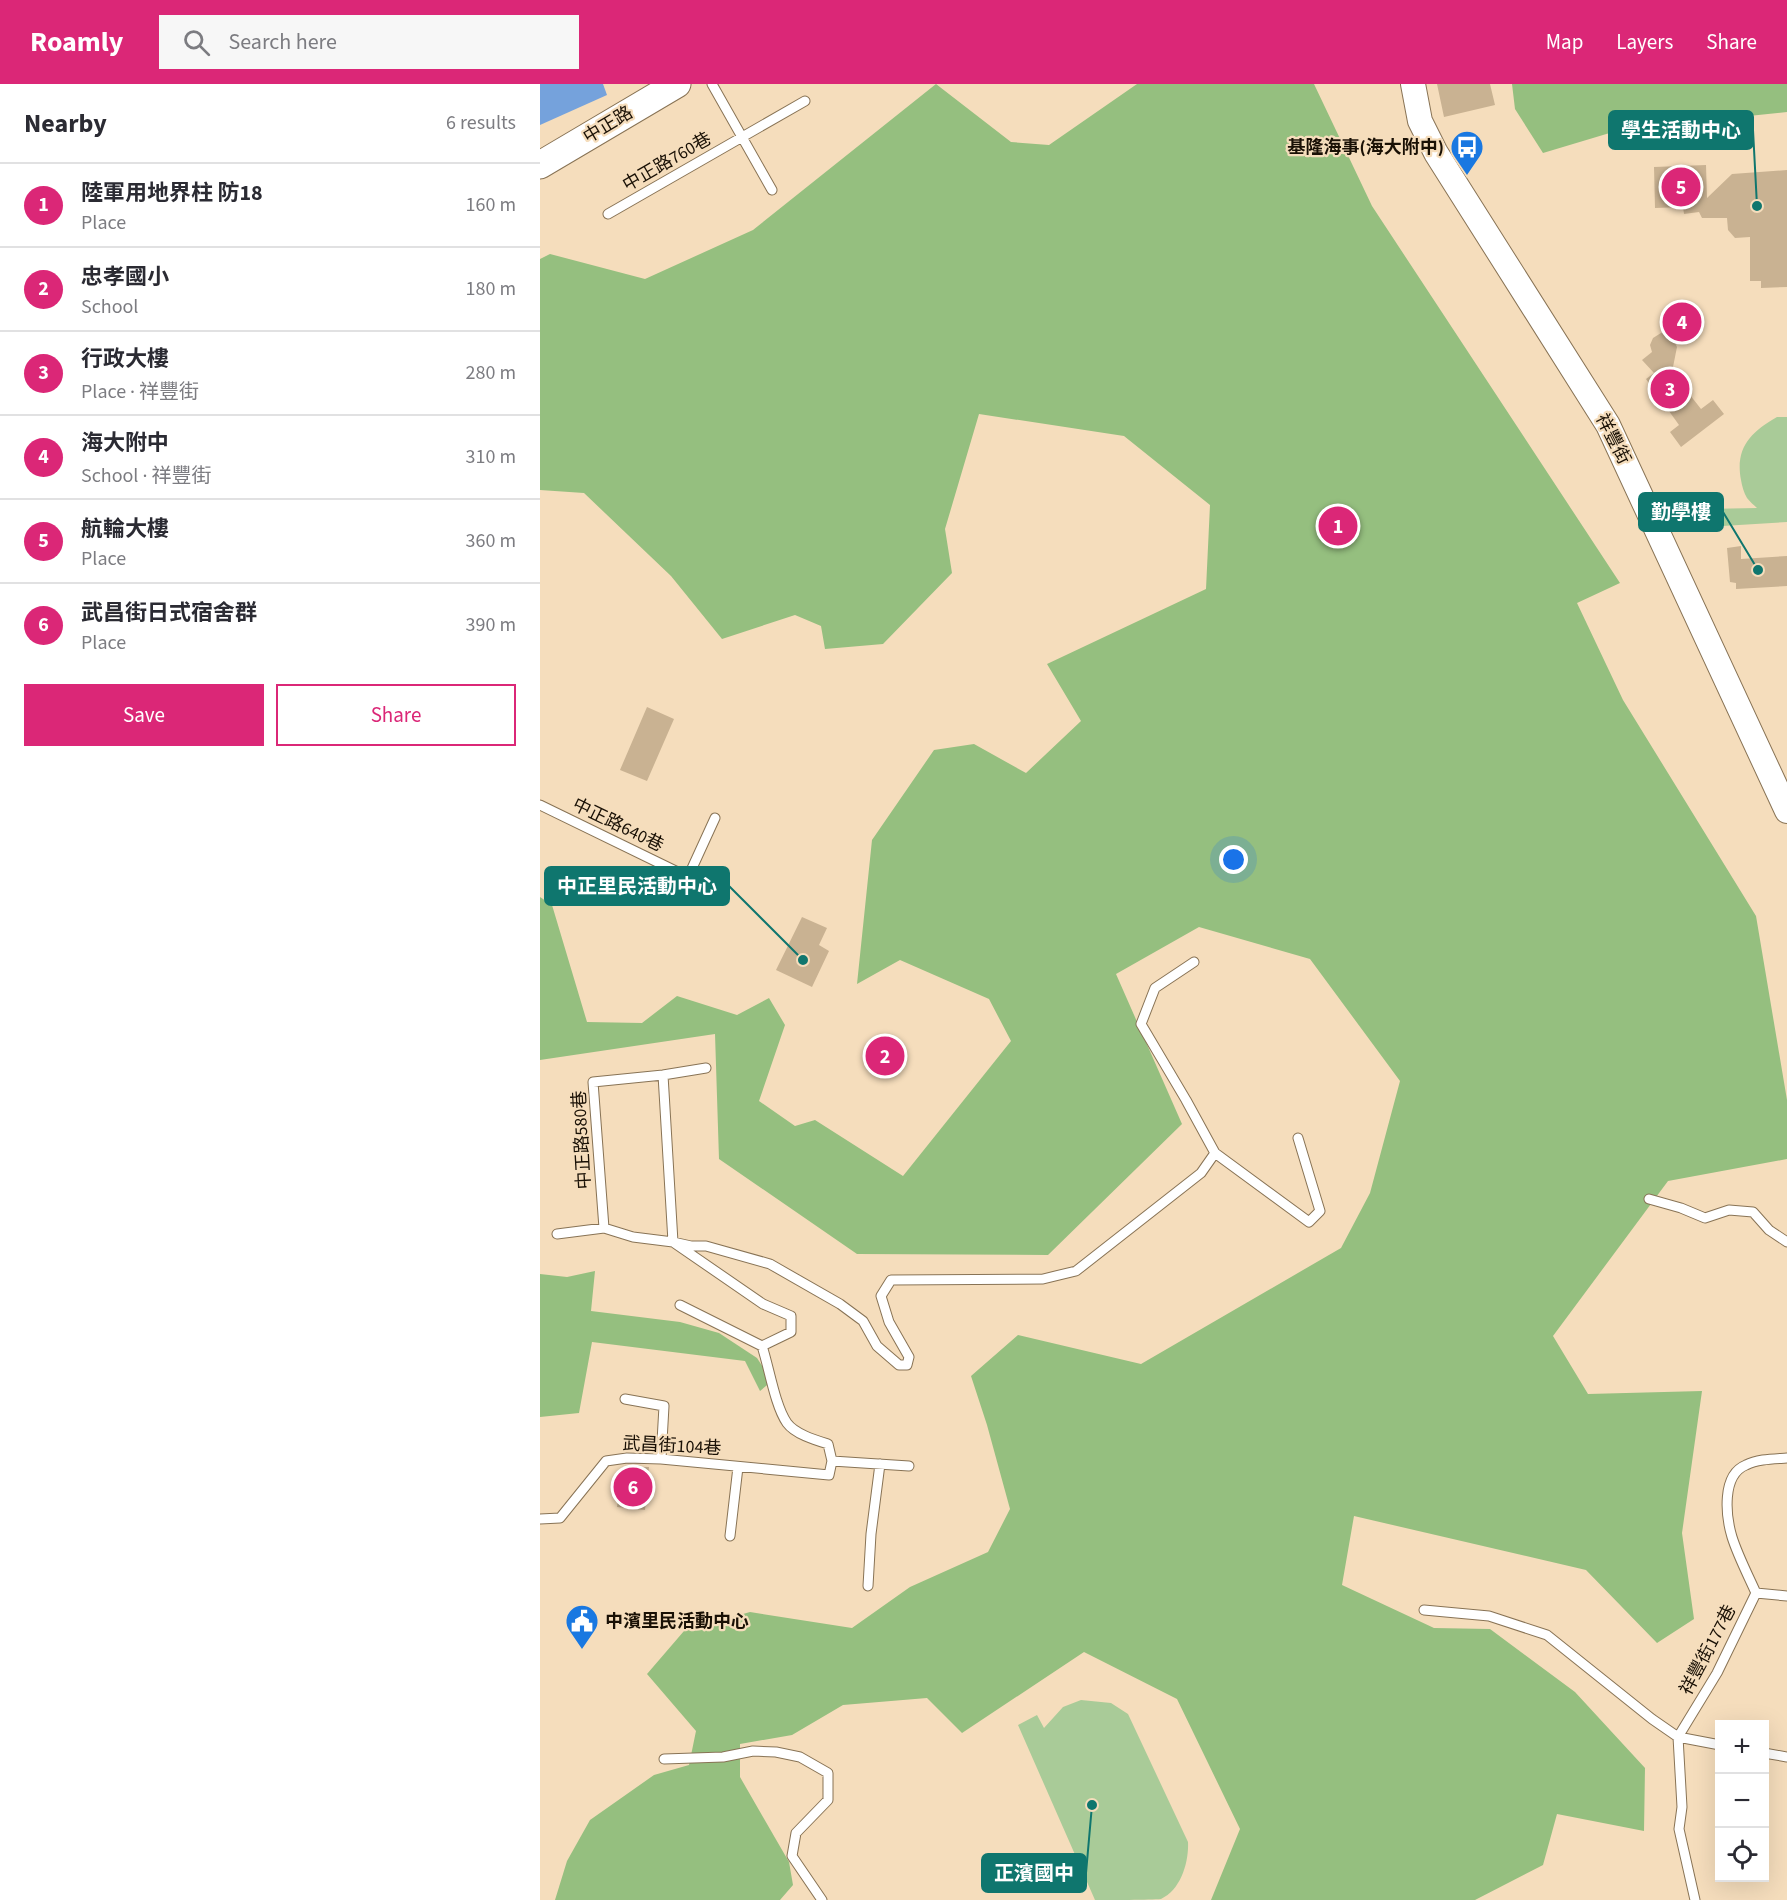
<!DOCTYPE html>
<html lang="en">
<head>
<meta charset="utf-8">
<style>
  :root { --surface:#fff; --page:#f7f7f7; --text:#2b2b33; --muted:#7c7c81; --line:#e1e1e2; --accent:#db2777 }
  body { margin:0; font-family:"Source Sans 3","Noto Sans TC",sans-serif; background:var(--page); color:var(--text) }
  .controls { position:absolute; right:18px; bottom:18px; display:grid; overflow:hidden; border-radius:0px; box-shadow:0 6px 24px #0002 }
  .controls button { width:54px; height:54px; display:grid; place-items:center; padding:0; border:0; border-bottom:2px solid var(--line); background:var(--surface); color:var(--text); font:30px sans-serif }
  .you { position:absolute; left:694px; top:776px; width:21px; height:21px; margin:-15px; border:4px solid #fff; border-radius:50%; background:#1a73e8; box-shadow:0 0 0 9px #1a73e833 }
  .badge { display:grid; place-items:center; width:39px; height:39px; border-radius:50%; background:var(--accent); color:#fff; font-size:20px; font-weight:700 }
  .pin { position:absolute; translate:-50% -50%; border:3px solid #fff; box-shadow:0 2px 6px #0006 }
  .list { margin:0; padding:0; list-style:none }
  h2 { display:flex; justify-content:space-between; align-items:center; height:78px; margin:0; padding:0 24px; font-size:26px }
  h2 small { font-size:20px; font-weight:400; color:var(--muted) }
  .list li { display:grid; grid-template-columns:39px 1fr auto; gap:18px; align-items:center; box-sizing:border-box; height:84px; padding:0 24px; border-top:2px solid var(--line) }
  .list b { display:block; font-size:22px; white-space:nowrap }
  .list p { margin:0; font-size:20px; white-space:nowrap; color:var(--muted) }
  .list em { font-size:20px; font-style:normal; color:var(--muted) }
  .actions { display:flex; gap:12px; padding:18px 24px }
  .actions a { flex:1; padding:14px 0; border:2px solid var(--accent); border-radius:0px; text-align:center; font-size:21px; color:var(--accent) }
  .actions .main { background:var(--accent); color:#fff }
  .icon { flex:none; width:33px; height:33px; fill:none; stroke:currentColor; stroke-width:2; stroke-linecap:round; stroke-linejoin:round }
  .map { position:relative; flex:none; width:1247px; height:1816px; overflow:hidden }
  header { display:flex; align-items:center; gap:36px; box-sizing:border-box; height:84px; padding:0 30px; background:var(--accent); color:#fff }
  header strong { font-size:28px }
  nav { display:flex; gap:33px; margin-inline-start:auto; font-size:21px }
  .search { width:420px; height:54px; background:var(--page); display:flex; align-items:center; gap:15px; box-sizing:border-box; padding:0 21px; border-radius:0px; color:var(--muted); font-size:22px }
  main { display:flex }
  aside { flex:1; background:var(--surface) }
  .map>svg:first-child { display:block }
  .green { fill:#a9cb98 }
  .forest { fill:#95bf7f }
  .water { fill:#75a2dc }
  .building { fill:#c9b292 }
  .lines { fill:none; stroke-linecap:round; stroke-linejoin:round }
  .lane-casing { stroke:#887355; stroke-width:11 }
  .secondary-casing { stroke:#887355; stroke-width:26 }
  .primary-casing { stroke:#887355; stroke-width:29 }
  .lane { stroke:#fff; stroke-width:9 }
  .secondary { stroke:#fff; stroke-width:24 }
  .primary { stroke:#fff; stroke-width:27 }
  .labels { text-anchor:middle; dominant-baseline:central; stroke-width:4.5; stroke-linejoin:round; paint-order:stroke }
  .street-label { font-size:18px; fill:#191005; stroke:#f5ddbc }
  .poi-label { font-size:18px; font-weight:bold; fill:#191005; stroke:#f5ddbc; text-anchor:end }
  .leader { fill:none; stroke:#0f766e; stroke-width:2 }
  .callout-dot { fill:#0f766e; stroke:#f5ddbc; stroke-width:2 }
  .callout { fill:#0f766e; stroke:#0f766e; stroke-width:2 }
  .callout-label { font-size:20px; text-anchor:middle; font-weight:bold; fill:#fff }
</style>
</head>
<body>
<header>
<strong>Roamly</strong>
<div class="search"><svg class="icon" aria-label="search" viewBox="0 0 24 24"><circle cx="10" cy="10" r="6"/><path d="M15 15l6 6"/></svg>Search here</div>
<nav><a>Map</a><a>Layers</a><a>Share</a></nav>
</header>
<main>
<aside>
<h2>Nearby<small>6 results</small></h2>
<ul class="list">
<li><span class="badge">1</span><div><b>陸軍用地界柱 防18</b><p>Place</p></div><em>160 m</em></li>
<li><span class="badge">2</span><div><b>忠孝國小</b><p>School</p></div><em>180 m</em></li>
<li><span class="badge">3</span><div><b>行政大樓</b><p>Place · 祥豐街</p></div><em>280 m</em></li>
<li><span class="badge">4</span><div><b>海大附中</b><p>School · 祥豐街</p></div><em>310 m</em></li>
<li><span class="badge">5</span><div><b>航輪大樓</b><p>Place</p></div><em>360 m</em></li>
<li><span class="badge">6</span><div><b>武昌街日式宿舍群</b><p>Place</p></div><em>390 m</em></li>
</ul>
<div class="actions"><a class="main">Save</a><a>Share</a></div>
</aside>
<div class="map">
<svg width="1247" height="1816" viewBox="0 0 1247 1816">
  <rect width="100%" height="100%" fill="#f5ddbc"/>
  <path class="green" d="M1237 333H1247V438L1166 443 1165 425 1217 424C1214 421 1210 418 1207 414 1204 409 1202 402 1201 396 1195 365 1210 348 1237 333Z
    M541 1616 571 1619 588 1630 648 1758C649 1778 641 1806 621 1815 611 1816 568 1816 555 1816L478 1641 497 1631 504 1644 523 1623Z"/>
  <path class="forest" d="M396 0 471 58 509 61 597 0H774L832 122 1080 499 1037 519 1083 616 1216 832 1247 1016V1075L1128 1097 1013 1252 1048 1310 1162 1307 1142 1449 1154 1535 1117 1559 1046 1486 814 1432 802 1501 894 1544 950 1545 1035 1608 1105 1684 1104 1747 1017 1730 1003 1781 935 1816H671L700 1745 637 1615 544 1568 422 1649 387 1614 303 1621 252 1651 200 1660V1693L249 1778 253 1801 240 1816H15L27 1777 50 1736 114 1691 149 1681 156 1647 107 1590 144 1547 210 1528 312 1544 370 1503 448 1468 470 1425 447 1341 431 1292 478 1251 601 1280 801 1164 830 1109 860 997 770 875 659 843 576 890 642 1040 508 1171 317 1170 179 1075 175 950 0 976V813L12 821 47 938 102 939 137 912 197 931 229 914 245 941 219 1017 255 1042 275 1036 363 1092 471 957 449 915 360 876 317 900 332 756 394 666 434 660 486 689 541 637 507 580 666 505 670 421 584 352 439 330 405 445 412 489 343 560 285 565 281 542 255 531 182 555 131 492 44 409 0 406V175L10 170 105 195 213 146Z
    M972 0H1247V28L1083 45 1003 69 975 25Z
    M55 1187 51 1227 140 1238 179 1249 217 1274 232 1297 220 1307 205 1277 52 1258 39 1329 0 1333V1190L27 1193Z"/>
  <path class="water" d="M0 0H63L67 11 0 41Z"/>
  <path class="building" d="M897 0H950L955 21 904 33Z
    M1166 81 1167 114 1192 90 1247 86V203L1221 204V197H1210V153L1195 154 1188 146 1187 134H1162L1159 128 1144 130 1143 123 1115 124 1114 83Z
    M1121 249 1127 250 1133 255 1137 263 1132 288 1161 325 1173 316 1184 330 1141 363 1130 348 1139 341 1106 295 1114 289 1102 276 1112 268 1110 261 1113 254Z
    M1201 462V475L1247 472V502L1196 505V499L1190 498 1187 464Z
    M107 623 134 635 107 697 80 686Z
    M262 833 287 844 279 861 289 867 272 903 236 886Z
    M82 1383H109L105 1426 77 1423Z"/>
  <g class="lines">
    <defs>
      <path id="lane" d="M172 0 232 106
        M68 130 265 17
        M0 721 148 793 175 734
        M148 793 184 811
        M654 878 615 904 601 940 646 1016 675 1069
        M123 991 133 1158 151 1162H166L230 1180 300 1220 323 1237 337 1262 359 1281H367L369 1273 349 1238 341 1212 351 1196 503 1195 536 1187 661 1089 675 1069 769 1138 780 1127 758 1054
        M1109 1115 1141 1124 1165 1134 1189 1126 1213 1128 1229 1146 1247 1158
        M64 1144 53 998 123 991 166 984
        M140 1221 222 1262
        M85 1315 124 1322 121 1375
        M292 1377 369 1382
        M0 1435 20 1434 66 1377 87 1374 121 1375 289 1391 292 1377 288 1360C275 1356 255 1350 247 1339 235 1322 229 1283 222 1262L251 1248V1232L223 1220 133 1158 93 1153 64 1144 17 1150
        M190 1452 198 1383
        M328 1502 331 1450 340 1380
        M1216 1509 1247 1512
        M884 1526 949 1532 1007 1551 1112 1635 1138 1653 1180 1661
        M1224 1669 1247 1673
        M124 1675 183 1673 213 1667 236 1668 260 1673 288 1689V1716L256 1749 252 1772 282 1816
        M1155 1816 1139 1745 1142 1723 1138 1653 1177 1589 1216 1509C1208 1491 1198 1472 1192 1453 1186 1433 1181 1391 1206 1381 1218 1375 1233 1375 1247 1374"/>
      <path id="secondary" d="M873 0 880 37 896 69 1068 341 1247 727"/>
      <path id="primary" d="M0 81 137 0"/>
    </defs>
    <use href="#lane" class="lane-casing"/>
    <use href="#secondary" class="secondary-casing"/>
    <use href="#primary" class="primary-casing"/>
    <use href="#lane" class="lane"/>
    <use href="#secondary" class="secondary"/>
    <use href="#primary" class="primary"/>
  </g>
  <defs>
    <symbol id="bus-pin" viewBox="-11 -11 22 30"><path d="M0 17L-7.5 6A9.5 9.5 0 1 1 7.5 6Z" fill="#1978e1" stroke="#f5ddbc"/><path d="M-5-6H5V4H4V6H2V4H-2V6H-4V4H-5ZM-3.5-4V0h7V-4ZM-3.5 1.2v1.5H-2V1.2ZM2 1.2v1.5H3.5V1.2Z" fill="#fff"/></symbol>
    <symbol id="civic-pin" viewBox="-11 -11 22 30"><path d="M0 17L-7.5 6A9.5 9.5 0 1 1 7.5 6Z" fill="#1978e1" stroke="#f5ddbc"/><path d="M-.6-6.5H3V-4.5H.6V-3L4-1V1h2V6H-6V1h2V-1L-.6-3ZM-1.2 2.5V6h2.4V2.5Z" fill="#fff"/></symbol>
  </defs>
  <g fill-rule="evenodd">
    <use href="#bus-pin" x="908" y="44" width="38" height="52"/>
    <use href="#civic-pin" x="23" y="1518" width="38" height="52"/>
  </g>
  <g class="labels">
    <g class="street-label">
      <text transform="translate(68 41) rotate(-31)">中正路</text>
      <text transform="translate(127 78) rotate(-30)">中正路760巷</text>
      <text transform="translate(1073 355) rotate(63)">祥豐街</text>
      <text transform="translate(78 741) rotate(26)">中正路640巷</text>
      <text transform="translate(42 1056) rotate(-93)">中正路580巷</text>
      <text transform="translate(132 1362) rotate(3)">武昌街104巷</text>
      <text transform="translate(1168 1566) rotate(-62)">祥豐街177巷</text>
    </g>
    <g class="poi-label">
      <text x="904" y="63">基隆海事(海大附中)</text>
      <text x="65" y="1537" text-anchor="start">中濱里民活動中心</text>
    </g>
  </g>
  <path class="leader" d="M1217 122L1213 46M1218 486L1183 428M263 876L189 802M552 1721L546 1789"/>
  <g class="callout-dot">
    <circle cx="1217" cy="122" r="6"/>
    <circle cx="1218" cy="486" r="6"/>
    <circle cx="263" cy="876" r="6"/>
    <circle cx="552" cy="1721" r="6"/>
  </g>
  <g class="callout">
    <rect x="1069" y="27" width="144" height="38" rx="6"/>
    <rect x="1099" y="409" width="84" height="38" rx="6"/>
    <rect x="5" y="783" width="184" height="38" rx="6"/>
    <rect x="442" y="1770" width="104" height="38" rx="6"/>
  </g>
  <g class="callout-label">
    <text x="1141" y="53">學生活動中心</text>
    <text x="1141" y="435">勤學樓</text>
    <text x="97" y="809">中正里民活動中心</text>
    <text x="494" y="1796">正濱國中</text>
  </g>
</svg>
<div class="controls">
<button>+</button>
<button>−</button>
<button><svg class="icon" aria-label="locate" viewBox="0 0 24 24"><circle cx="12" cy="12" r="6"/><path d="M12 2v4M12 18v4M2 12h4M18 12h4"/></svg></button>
</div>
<div class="you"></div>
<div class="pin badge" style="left:798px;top:442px">1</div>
<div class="pin badge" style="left:345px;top:972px">2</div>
<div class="pin badge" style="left:1130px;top:305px">3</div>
<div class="pin badge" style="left:1142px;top:238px">4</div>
<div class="pin badge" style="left:1141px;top:103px">5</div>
<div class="pin badge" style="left:93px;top:1403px">6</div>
</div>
</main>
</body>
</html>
